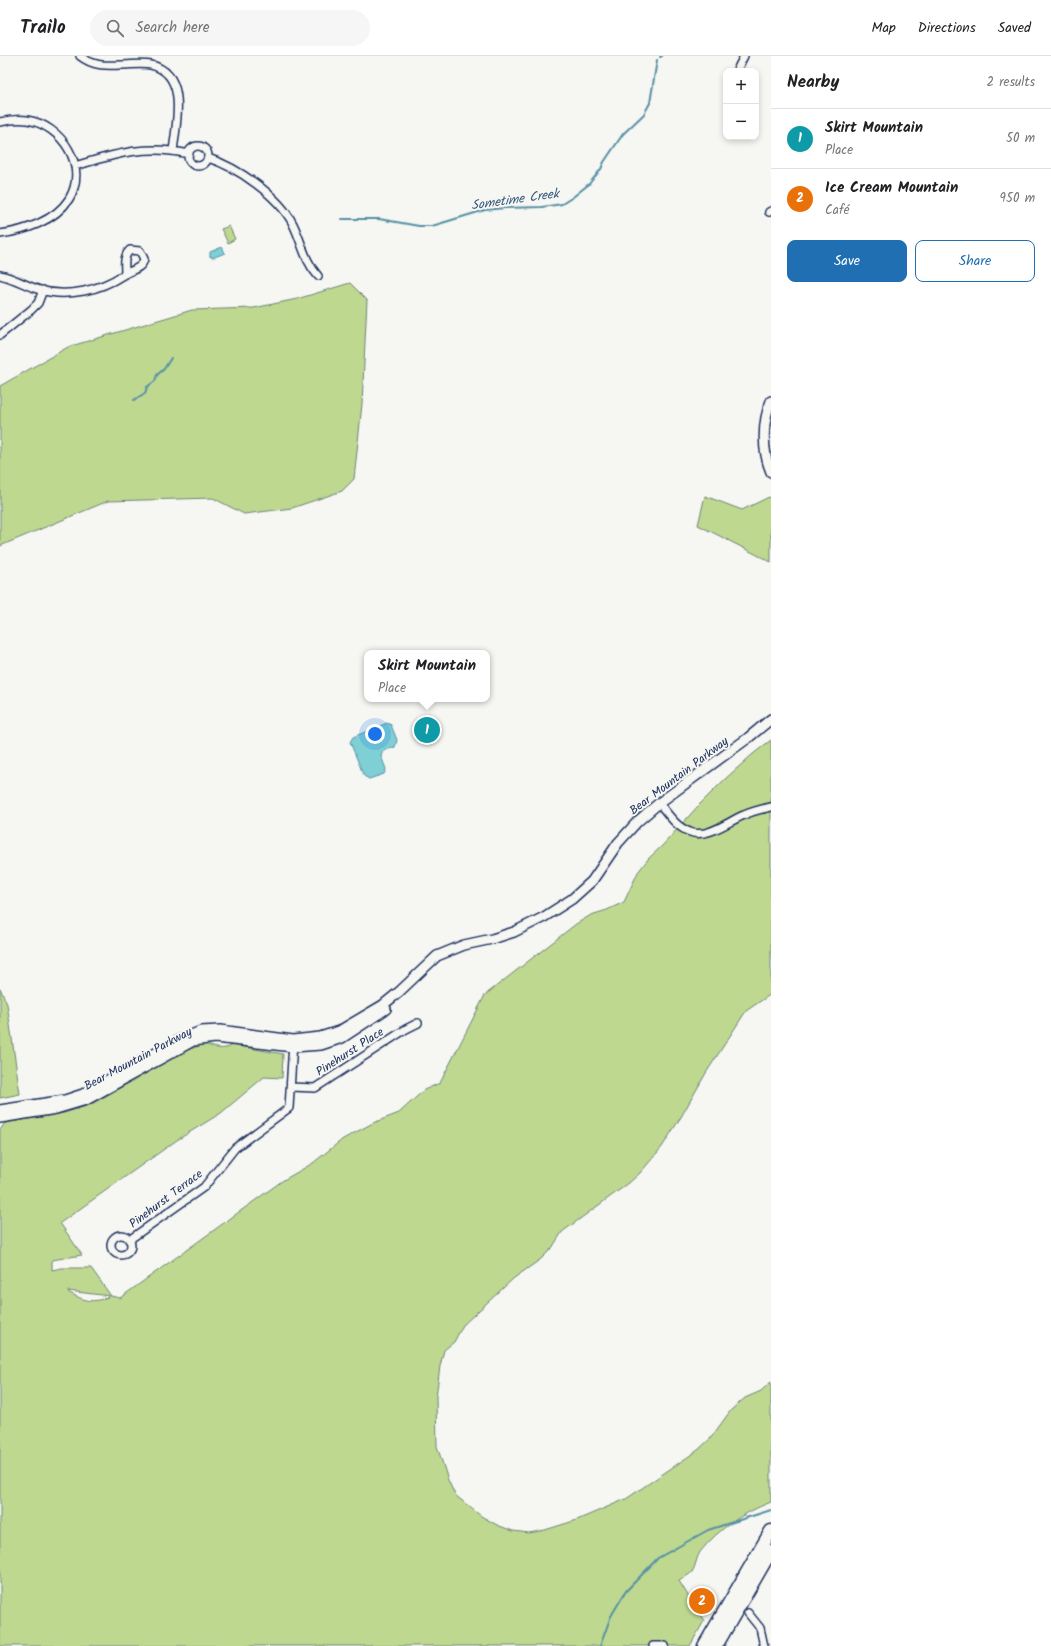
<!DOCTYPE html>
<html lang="en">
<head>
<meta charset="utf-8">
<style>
  :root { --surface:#fff; --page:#f6f6f6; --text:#202124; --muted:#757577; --line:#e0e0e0; --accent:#1f6fb2 }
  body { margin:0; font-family:Kalam,sans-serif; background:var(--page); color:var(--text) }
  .controls { position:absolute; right:12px; top:12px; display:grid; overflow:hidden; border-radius:8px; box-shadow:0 2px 6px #0003 }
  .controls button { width:36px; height:36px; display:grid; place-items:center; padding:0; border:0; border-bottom:1px solid var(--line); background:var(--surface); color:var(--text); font:20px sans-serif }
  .you { position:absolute; left:375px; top:678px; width:14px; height:14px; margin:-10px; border:3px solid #fff; border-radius:50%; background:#1a73e8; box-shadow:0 0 0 6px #1a73e833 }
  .badge { display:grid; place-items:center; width:26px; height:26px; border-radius:50%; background:var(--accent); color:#fff; font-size:13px; font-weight:700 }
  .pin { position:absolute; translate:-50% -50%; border:2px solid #fff; box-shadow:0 1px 4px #0006 }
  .popup { position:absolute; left:364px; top:594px; width:126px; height:52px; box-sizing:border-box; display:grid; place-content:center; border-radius:8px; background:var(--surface); filter:drop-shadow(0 1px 3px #0005); font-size:13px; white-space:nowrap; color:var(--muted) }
  .popup b { font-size:15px; color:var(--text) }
  .popup::after { content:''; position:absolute; left:50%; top:100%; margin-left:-8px; border:8px solid transparent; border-top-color:var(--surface) }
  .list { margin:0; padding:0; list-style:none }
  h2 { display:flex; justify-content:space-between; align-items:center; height:52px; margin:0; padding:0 16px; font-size:17px }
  h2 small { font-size:13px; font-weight:400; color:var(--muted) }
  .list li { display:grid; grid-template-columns:26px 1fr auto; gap:12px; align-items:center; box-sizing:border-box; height:60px; padding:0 16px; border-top:1px solid var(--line) }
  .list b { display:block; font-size:15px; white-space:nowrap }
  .list p { margin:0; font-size:13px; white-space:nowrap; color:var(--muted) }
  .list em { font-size:13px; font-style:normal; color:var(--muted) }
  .actions { display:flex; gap:8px; padding:12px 16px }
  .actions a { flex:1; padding:9px 0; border:1px solid var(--accent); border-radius:8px; text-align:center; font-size:14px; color:var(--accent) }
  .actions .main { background:var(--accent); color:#fff }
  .icon { flex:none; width:22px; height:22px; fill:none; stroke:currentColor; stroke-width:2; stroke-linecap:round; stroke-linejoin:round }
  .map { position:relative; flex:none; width:771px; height:1590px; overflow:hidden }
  header { display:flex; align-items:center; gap:24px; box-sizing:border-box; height:56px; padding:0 20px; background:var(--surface); border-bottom:1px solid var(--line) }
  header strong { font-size:19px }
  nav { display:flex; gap:22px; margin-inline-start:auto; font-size:14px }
  .search { width:280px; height:36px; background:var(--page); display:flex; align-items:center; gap:10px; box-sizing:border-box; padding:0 14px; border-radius:22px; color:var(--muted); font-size:15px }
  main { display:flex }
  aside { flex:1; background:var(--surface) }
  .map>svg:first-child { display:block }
  .green { fill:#bed890; stroke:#6c8477; fill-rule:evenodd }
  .water { fill:#7ed0d5; stroke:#5690a5 }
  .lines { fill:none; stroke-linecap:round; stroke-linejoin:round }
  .stream { stroke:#5690a5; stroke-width:2 }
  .minor-casing { stroke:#1b2f5e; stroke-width:10 }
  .tertiary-casing { stroke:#1b2f5e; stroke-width:12 }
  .trunk-casing { stroke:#1b2f5e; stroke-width:15 }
  .minor { stroke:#f6f6f2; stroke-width:7 }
  .tertiary { stroke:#f6f6f2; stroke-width:9 }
  .trunk { stroke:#f6f6f2; stroke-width:12 }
  .labels { text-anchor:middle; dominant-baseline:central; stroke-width:4; stroke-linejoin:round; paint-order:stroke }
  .street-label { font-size:12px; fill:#1b2f5e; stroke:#f6f6f2 }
  .water-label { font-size:13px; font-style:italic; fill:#34577c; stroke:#f6f6f2 }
</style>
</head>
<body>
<header>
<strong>Trailo</strong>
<div class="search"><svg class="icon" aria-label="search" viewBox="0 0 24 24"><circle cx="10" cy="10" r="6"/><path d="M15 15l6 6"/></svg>Search here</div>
<nav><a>Map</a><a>Directions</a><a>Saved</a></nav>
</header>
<main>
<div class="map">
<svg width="771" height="1590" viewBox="0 0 771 1590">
  <rect width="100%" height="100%" fill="#f6f6f2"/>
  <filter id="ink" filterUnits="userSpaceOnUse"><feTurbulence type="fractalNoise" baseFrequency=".025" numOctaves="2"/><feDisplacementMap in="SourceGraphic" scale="8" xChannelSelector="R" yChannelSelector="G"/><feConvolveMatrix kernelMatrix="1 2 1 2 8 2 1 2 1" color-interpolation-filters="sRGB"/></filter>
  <g filter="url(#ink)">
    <path class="green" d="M229 170 235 183 228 187 221 173Z
      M350 227 367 244 362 348 354 423 342 435 292 452 244 458 213 442 108 445 0 490V330L68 291 192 254 254 252 297 243Z
      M705 440 742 454 769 441 771 443V506L698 469Z
      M771 684V938L746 955 706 1017 681 1061 662 1091 641 1116 629 1127 562 1176 552 1192 541 1203 514 1222 463 1269 454 1286 444 1294 440 1310 436 1341 437 1390 448 1424 455 1439 481 1460 497 1469 513 1475 529 1477 545 1474 577 1464 626 1443 698 1394 710 1383 731 1354 745 1342 761 1335 771 1326V1446C743 1457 719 1472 700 1496 696 1502 696 1510 692 1516 689 1519 683 1522 679 1525L704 1565 690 1590H0V1074L5 1067 64 1057 90 1049 187 994 205 988C214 992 224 995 233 989L283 998 282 1022 264 1021 221 1057 177 1084 60 1167 82 1199 52 1204V1214L62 1212H91L111 1240 120 1242 282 1125 313 1107 343 1083 373 1067 399 1057 424 1034 440 1027 485 939 576 868 591 859 607 854 624 846 638 816 649 802 662 790 698 750 724 724 753 698ZM68 1236V1235L110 1240C93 1248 84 1245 68 1236Z
      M0 932 7 948 20 1038 0 1042Z"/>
    <path class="water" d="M222 191 225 197 212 202 211 200 210 201V196Z
      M387 667 391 669 397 684 395 691 383 695 381 700 386 713 384 718 369 723 364 720 350 686 353 681Z"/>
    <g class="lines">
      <path class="stream" d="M660 1 662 0
        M342 163H379L419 170H432L485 154 505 152 542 151 562 148 573 141 589 128 601 113 604 106 623 78 644 58 650 47 657 4
        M134 344 145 337 147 331 155 325 157 319 164 313 171 302
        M600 1590 611 1560 626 1535 658 1502 708 1474 771 1454"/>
      <defs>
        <path id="minor" d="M80 0C93 10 105 10 121 9 131 9 142 7 151 9 189 18 176 68 173 95
          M737 14 744 0
          M0 66C9 64 18 63 27 64 62 69 89 111 69 143 55 165 24 175 0 178
          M188 100a10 10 0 1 1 20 0a10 10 0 1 1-20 0Z
          M208 102C237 111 279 140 293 168 302 186 304 204 318 220
          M75 110C116 98 145 88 189 98
          M769 156 771 155
          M0 219C14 222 27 230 40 234 68 242 100 234 123 219 131 214 142 213 144 203L140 195 130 194C123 200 125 209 125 218
          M0 279 31 254 38 247 43 234
          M659 747C668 758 676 771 690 776 707 783 729 765 744 759 753 755 762 753 771 751
          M291 1031 315 1032 406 973 418 967
          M111 1189a10 10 0 1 1 20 0a10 10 0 1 1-20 0Z
          M129 1184 204 1131 235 1092 289 1052 293 986
          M748 1557 760 1572 764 1590
          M653 1590H665"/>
        <path id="tertiary" d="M771 345C762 366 762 395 771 416
          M0 1054 65 1044 83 1038 179 984 201 975 220 974 293 984 320 981 339 975 383 949 399 936 437 900 464 889 492 883 514 876 544 861 572 843 592 825 618 787 638 765 659 747 748 682 771 663
          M0 1062 56 1053 86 1044 193 985 215 982 293 991 321 989 342 982 386 953"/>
        <path id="trunk" d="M704 1590 771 1475
          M716 1590 771 1495"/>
      </defs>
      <use href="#minor" class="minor-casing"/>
      <use href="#tertiary" class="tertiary-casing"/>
      <use href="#trunk" class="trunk-casing"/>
      <use href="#minor" class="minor"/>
      <use href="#tertiary" class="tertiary"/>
      <use href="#trunk" class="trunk"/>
    </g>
  </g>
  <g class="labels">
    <g class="street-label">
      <text transform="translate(679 720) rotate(-37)">Bear Mountain Parkway</text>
      <text transform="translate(350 996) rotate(-33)">Pinehurst Place</text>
      <text transform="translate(138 1003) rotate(-28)">Bear Mountain Parkway</text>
      <text transform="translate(166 1143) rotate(-37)">Pinehurst Terrace</text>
    </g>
    <g class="water-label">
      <text transform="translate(515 144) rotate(-8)">Sometime Creek</text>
    </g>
  </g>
</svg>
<div class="controls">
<button>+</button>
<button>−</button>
</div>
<div class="you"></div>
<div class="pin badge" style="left:427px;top:674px;background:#0f9aa8">1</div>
<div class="popup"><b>Skirt Mountain</b>Place</div>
<div class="pin badge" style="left:702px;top:1545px;background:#e8710a">2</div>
</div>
<aside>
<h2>Nearby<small>2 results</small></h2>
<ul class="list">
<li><span class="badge" style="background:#0f9aa8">1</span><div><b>Skirt Mountain</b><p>Place</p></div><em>50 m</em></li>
<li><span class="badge" style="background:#e8710a">2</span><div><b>Ice Cream Mountain</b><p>Café</p></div><em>950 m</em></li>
</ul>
<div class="actions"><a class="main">Save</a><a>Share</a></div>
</aside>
</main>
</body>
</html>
